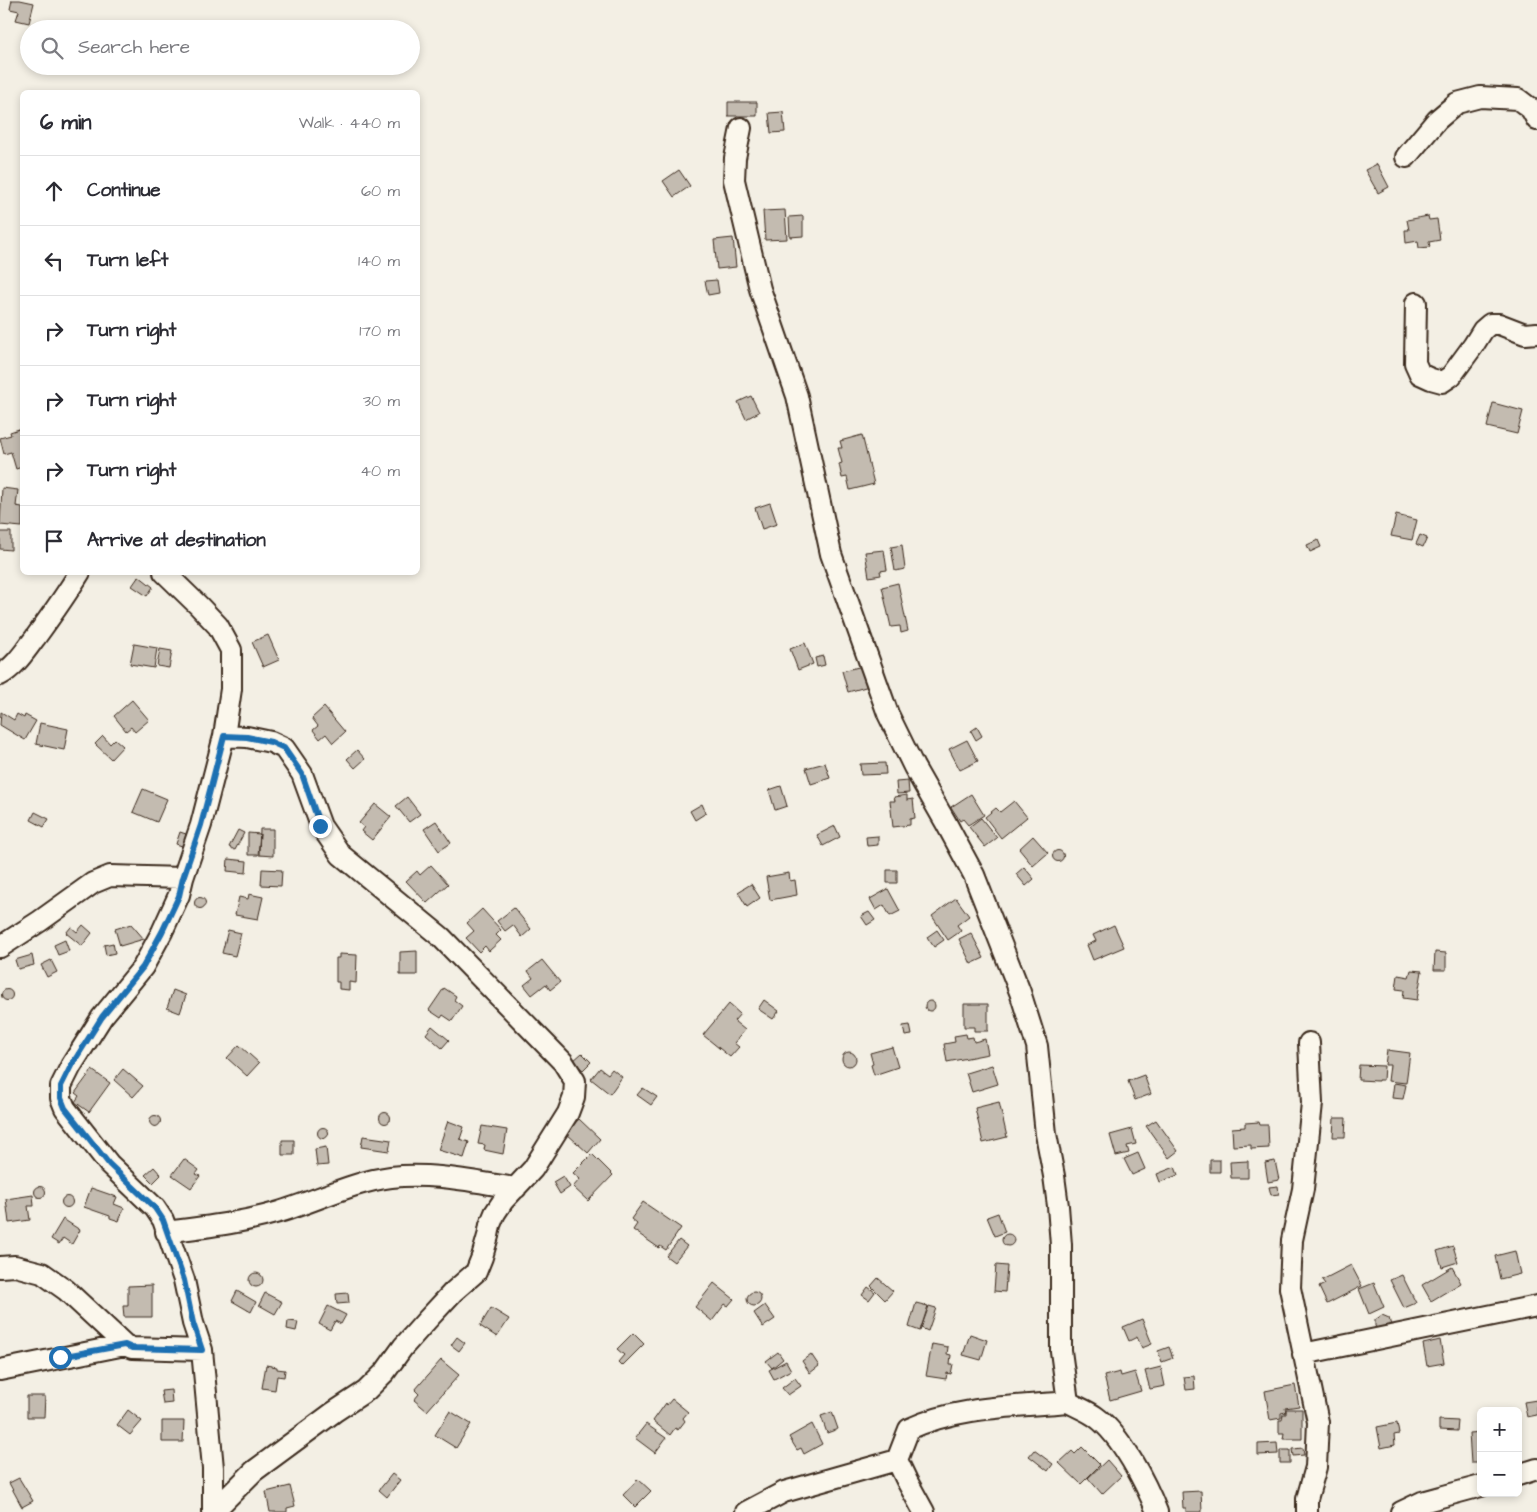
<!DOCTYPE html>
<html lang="en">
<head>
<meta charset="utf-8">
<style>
  :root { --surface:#fff; --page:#f7f7f7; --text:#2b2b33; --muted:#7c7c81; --line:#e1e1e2 }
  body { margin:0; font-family:"Architects Daughter",sans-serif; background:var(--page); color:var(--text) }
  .controls { position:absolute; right:15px; bottom:15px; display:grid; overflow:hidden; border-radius:8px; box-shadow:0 2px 8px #0003 }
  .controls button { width:45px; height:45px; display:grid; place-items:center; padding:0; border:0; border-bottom:1px solid var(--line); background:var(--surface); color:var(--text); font:25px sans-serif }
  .stop { position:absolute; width:15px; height:15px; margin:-11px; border:4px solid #1f6fb2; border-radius:50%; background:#fff }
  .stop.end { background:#1f6fb2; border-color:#fff; box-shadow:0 1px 5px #0008 }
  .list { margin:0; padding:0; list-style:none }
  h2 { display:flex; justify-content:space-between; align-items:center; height:65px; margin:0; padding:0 20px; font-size:21px }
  h2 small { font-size:16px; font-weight:400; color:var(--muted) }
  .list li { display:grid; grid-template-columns:32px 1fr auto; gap:15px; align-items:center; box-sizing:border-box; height:70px; padding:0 20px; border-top:1px solid var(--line) }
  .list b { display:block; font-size:19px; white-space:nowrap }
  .list em { font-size:16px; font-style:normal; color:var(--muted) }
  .icon { flex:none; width:28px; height:28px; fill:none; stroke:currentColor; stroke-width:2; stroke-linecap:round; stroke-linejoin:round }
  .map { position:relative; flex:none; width:1537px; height:1512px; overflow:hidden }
  .search { position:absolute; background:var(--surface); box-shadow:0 2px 8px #0003; left:20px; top:20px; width:400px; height:55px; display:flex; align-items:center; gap:12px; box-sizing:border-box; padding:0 18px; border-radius:28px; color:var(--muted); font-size:19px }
  .panel { position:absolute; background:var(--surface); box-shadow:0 2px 8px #0003; left:20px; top:90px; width:400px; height:485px; border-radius:8px }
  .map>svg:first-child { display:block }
  .building { fill:#c3bbb0; stroke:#3b2a1e }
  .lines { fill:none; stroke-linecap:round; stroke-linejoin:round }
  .minor-casing { stroke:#3b2a1e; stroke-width:24 }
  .minor { stroke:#fbf7ec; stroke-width:20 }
  .route { stroke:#1f6fb2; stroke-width:6 }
</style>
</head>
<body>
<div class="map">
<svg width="1537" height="1512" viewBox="0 0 1537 1512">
  <rect width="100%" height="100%" fill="#f3efe4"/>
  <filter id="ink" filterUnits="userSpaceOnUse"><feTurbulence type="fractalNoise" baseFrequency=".02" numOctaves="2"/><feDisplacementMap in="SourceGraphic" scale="10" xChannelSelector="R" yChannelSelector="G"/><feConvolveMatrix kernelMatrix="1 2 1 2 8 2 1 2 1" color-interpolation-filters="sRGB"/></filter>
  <g filter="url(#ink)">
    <path class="building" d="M12 0H20L34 3 29 23 16 20 19 11 10 9Z
      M728 102H757V116H728Z
      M783 112 785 132 771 133 769 113Z
      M1377 164 1389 187 1378 193 1365 170Z
      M679 170 690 186 674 197 663 181Z
      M785 210 787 239 765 240 763 211Z
      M803 216V236L790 237 789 217Z
      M1428 216 1429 220 1437 219 1440 240 1429 242 1430 247 1419 248 1418 241 1406 243 1405 230H1409L1407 220Z
      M733 238 736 267 717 269 714 240Z
      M717 280 719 293 708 295 705 281Z
      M751 396 759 412 746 419 738 402Z
      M1493 403 1523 411 1517 434 1487 427Z
      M22 428V467L16 469 11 452 4 454 0 438 11 435 10 432Z
      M862 435 874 484 850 490 847 477 842 478 839 464 842 463 838 448H842L840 441Z
      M2 488 18 490 16 506 22 507V527L0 525Z
      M770 503 777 524 762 529 755 508Z
      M1396 515 1417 520 1412 540 1391 536Z
      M0 532H11V550L0 549Z
      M1420 535 1427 538 1423 547 1416 544Z
      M1318 540 1321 547 1310 552 1307 545Z
      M902 545 905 569 895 571 891 547Z
      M884 550 887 570 880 571 881 575 869 577 865 552Z
      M139 576 153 587 147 596 132 586Z
      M898 583 908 631 901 633 900 626 891 627 882 587Z
      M268 635 279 660 263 667 252 642Z
      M805 643 813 664 798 670 790 649Z
      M134 644 157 648 154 668 130 664Z
      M160 649 172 651 169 668 157 666Z
      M823 656 825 665 817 667 815 658Z
      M863 666 869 686 848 692 842 671Z
      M132 700 149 720 135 732 131 727 126 731 114 716Z
      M324 707 345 732 333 743 326 734 320 739 313 730 318 726 312 718Z
      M1 712 14 720 17 714 24 718 25 715 36 721 25 740 0 725Z
      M40 723 68 729 64 750 36 744Z
      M977 727 982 736 976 740 971 731Z
      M103 736 110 744 115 739 123 746 111 759 95 744Z
      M967 740 978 761 960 770 949 749Z
      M357 750 365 759 355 768 347 759Z
      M825 763 830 778 811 784 806 768Z
      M885 763 886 774 861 775 860 764Z
      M908 781 909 793 897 794 896 782Z
      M781 786 787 806 775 810 769 790Z
      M143 789 167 799 157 822 133 812Z
      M971 794 984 815 968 825 963 819 960 821 951 807Z
      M907 795V800L913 799 915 818 910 819V825L893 827 890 801H895L894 797Z
      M407 797 420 814 409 822 396 806Z
      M1014 801 1027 817 1001 838 985 817 996 808 1000 812Z
      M375 804 391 817 372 840 361 831 364 827 359 823Z
      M702 804 706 813 695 820 690 811Z
      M35 812 49 819 44 827 31 820Z
      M981 818 997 838 985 847 969 827Z
      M436 821 451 843 439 851 424 829Z
      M835 826 840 837 823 846 817 835Z
      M260 829H273V856L259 855Z
      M238 830 244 833 235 850 229 847Z
      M180 832 189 835 185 847 176 844Z
      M248 833 260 834 258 855H248Z
      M878 836V845L867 846 866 837Z
      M1033 836 1048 853 1033 866 1019 849Z
      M1052.5 856a5.5 5.5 0 1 1 11 0a5.5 5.5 0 1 1-11 0Z
      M228 859 247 861 246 873 227 871Z
      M431 865 448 884 427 903 406 881 417 871 420 875Z
      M1024 867 1034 879 1026 886 1016 874Z
      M262 869 282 870 281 886 261 885Z
      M887 870H897V883H887Z
      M789 873 790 881 795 880 797 895 770 900 766 877Z
      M751 884 760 898 747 907 738 892Z
      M888 889 900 911 890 916 884 905 876 910 870 899Z
      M249 894 263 897 258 919 235 915 239 897 248 899Z
      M194.5 903a5.5 5.5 0 1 1 11 0a5.5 5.5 0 1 1-11 0Z
      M956 898 969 916 957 925 961 931 948 940 932 916Z
      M514 908 531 929 522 937 513 925 505 931 497 921Z
      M482 909 501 930 496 935 501 940 489 951 485 946 479 952 466 938 474 931 467 923Z
      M869 912 875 920 867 925 861 916Z
      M131 924 144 939 120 946 115 929Z
      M83 925 92 933 82 946 66 933 71 927 77 932Z
      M1114 925 1124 947 1093 960 1087 945 1096 941 1093 935Z
      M228 930 241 933 235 956 222 953Z
      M937 930 944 940 934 947 927 937Z
      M971 933 984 958 971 964 959 939Z
      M65 940 69 951 58 955 54 945Z
      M113 943 115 953 106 955 104 945Z
      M417 951V975H400V952Z
      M1435 952 1446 953V970H1434Z
      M339 954 357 955 356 983 349 982V990L339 989V982H336V958H339Z
      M32 955 34 965 18 969 15 960Z
      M51 960 57 972 47 977 41 965Z
      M542 960 560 982 550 990 546 984 532 995 524 985 533 978 528 971Z
      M1411 970 1422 971 1417 1000 1403 998 1404 990 1396 989 1398 975 1409 977Z
      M444 988 456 996 454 1000 462 1006 452 1021 443 1015 441 1018 429 1010Z
      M1.5 995a5.5 5.5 0 1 1 11 0a5.5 5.5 0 1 1-11 0Z
      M173 990 186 995 180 1013 167 1008Z
      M764 1000 779 1011 773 1019 758 1009Z
      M925 1006a5 5 0 1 1 10 0a5 5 0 1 1-10 0Z
      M729 1004 740 1014 734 1021 745 1030 734 1043 739 1047 730 1057 703 1035Z
      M964 1004H988V1031H974V1027H964Z
      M910 1025 912 1035 905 1036 903 1026Z
      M432 1026 449 1040 442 1048 426 1034Z
      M966 1034 967 1038 973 1037 974 1042 985 1039 988 1054 947 1062 944 1044 955 1042 954 1036Z
      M239 1045 259 1063 247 1076 227 1058Z
      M892 1047 898 1067 874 1075 871 1065 873 1064 870 1053Z
      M1387 1050 1410 1053 1406 1083 1388 1081 1390 1065H1385Z
      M842 1059a7 7 0 1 1 14 0a7 7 0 1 1-14 0Z
      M582 1053 591 1062 583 1070 573 1061Z
      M992 1065 998 1084 972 1092 966 1073Z
      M1359 1065 1384 1066 1383 1080H1378V1081L1358 1080Z
      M600 1068 608 1074 612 1069 622 1077 610 1094 591 1079Z
      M123 1069 143 1086 133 1097 114 1080Z
      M92 1070 110 1083 89 1112 75 1102 79 1096 75 1093Z
      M1144 1075 1151 1094 1135 1100 1128 1081Z
      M1394 1083 1406 1085 1403 1099 1392 1098Z
      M643 1088 657 1097 651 1105 637 1095Z
      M999 1102 1007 1137 983 1143 975 1108Z
      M379.5 1118a5.5 5.5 0 1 1 11 0a5.5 5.5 0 1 1-11 0Z
      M149.5 1121a5.5 5.5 0 1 1 11 0a5.5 5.5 0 1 1-11 0Z
      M1334 1118H1346L1345 1137H1333Z
      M579 1119 600 1139 588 1153 566 1133Z
      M1156 1120 1178 1151 1169 1158 1146 1126Z
      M448 1121 464 1127 460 1139 469 1142 464 1158 438 1150Z
      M1259 1122 1260 1125H1268L1269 1148 1251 1149V1145L1233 1146 1232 1128 1245 1127V1123Z
      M482 1126 507 1130 503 1154 484 1150 485 1145 478 1144Z
      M317.5 1133a5.5 5.5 0 1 1 11 0a5.5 5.5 0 1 1-11 0Z
      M1132 1129 1136 1144 1127 1146 1129 1153 1116 1156 1110 1135Z
      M363 1136 391 1140 389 1151 361 1147Z
      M282 1140H294V1155H282Z
      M326 1147 328 1165 317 1166 315 1149Z
      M1138 1153 1145 1169 1132 1175 1124 1159Z
      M592 1154 613 1175 588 1201 573 1187 580 1179 573 1173Z
      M184 1159 199 1170 196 1174 200 1176 191 1188 172 1175Z
      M1210 1160H1220V1172H1210Z
      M1248 1161V1178H1231L1230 1162Z
      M1275 1161 1279 1180 1268 1182 1265 1163Z
      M154 1167 161 1175 153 1183 145 1175Z
      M1175 1167 1178 1175 1160 1182 1157 1174Z
      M563 1176 570 1187 560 1194 553 1182Z
      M1278 1186 1279 1194 1271 1195 1269 1187Z
      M34.5 1192a5.5 5.5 0 1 1 11 0a5.5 5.5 0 1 1-11 0Z
      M91 1188 117 1197 114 1204 124 1208 119 1221 110 1218V1216L84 1207Z
      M33 1195 34 1206H28L30 1220 9 1223 6 1199Z
      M61.5 1202a5.5 5.5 0 1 1 11 0a5.5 5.5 0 1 1-11 0Z
      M643 1202 681 1228 666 1250 660 1246 659 1248 633 1230 637 1224 631 1219Z
      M998 1213 1005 1232 995 1236 987 1217Z
      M63 1219 80 1230 72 1244 63 1238 59 1244 51 1239Z
      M1002 1240a6 6 0 1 1 12 0a6 6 0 1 1-12 0Z
      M679 1240 687 1246 674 1262 666 1256Z
      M1453 1246 1458 1262 1442 1267 1437 1251Z
      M1515 1251 1520 1274 1500 1279 1495 1256Z
      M996 1265 1007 1266 1005 1292 994 1291Z
      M1351 1265 1362 1286 1327 1304 1319 1287 1325 1284 1322 1280Z
      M1452 1267 1461 1283 1431 1301 1422 1285Z
      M249 1280a7 7 0 1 1 14 0a7 7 0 1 1-14 0Z
      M1402 1275 1416 1303 1404 1308 1390 1280Z
      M878 1278 893 1291 885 1300 871 1286Z
      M714 1283 734 1299 728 1306 725 1304 712 1321 695 1307Z
      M1374 1283 1384 1307 1369 1314 1359 1289Z
      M152 1285V1317H124L123 1306H128V1286Z
      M868 1287 875 1292 869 1300 862 1295Z
      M237 1291 256 1302 251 1312 232 1301Z
      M747 1299a7 7 0 1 1 14 0a7 7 0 1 1-14 0Z
      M265 1293 282 1302 275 1314 259 1305Z
      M348 1293 349 1303 337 1304 336 1294Z
      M916 1303 928 1306 920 1331 909 1327Z
      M765 1305 775 1319 763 1327 754 1313Z
      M328 1306 346 1315 341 1324 335 1321 330 1330 319 1324Z
      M929 1306 936 1308 928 1331 921 1328Z
      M491 1308 509 1319 497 1337 480 1326Z
      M1382 1315 1389 1318 1391 1326 1378 1331 1375 1326V1320Z
      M1142 1319 1152 1344 1142 1348 1137 1337 1129 1341 1123 1327Z
      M288 1321 298 1322 296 1331 287 1329Z
      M633 1333 644 1344 622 1366 618 1362 624 1355 617 1349Z
      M970 1334 987 1340 981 1360 963 1355Z
      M457 1337 465 1343 459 1351 451 1345Z
      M1440 1340 1444 1363 1427 1366 1423 1344Z
      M932 1344 948 1347 947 1354 951 1355 950 1364H953L951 1374 947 1373 946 1379 926 1376Z
      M1169 1347 1173 1358 1162 1362 1158 1351Z
      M778 1352 783 1359 772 1368 766 1361Z
      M811 1354 819 1366 810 1373 802 1361Z
      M441 1360 459 1375 427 1411 414 1400 419 1394 415 1390Z
      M786 1361 791 1370 774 1379 769 1370Z
      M266 1365 277 1367V1369L285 1370 284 1377 277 1376 275 1390 262 1388Z
      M1161 1367 1165 1386 1150 1389 1145 1371Z
      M1120 1372 1121 1376 1135 1372 1141 1391 1110 1400 1104 1376Z
      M1194 1376 1195 1389 1186 1390 1184 1377Z
      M795 1378 801 1386 788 1395 782 1388Z
      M1295 1385 1299 1406 1285 1408 1286 1412 1281 1413V1418L1270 1420 1265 1391Z
      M171 1390 172 1403 163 1404 161 1391Z
      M27 1396H45L44 1417H27Z
      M672 1399 688 1412 683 1418 685 1421 678 1430 675 1428 670 1435 653 1421 666 1403 667 1405Z
      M1537 1400V1415L1527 1417 1524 1402Z
      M1286 1409H1302V1439H1283L1284 1433H1279V1420H1282L1283 1414H1286Z
      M128 1410 142 1421 130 1435 117 1425Z
      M450 1411 471 1424 456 1448 435 1435Z
      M832 1412 838 1429 827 1433 821 1416Z
      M1439 1420 1458 1421 1457 1431 1439 1430Z
      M162 1421H184L183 1442H162Z
      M1397 1423 1399 1434 1394 1435 1395 1445 1381 1448 1377 1427Z
      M646 1424 666 1438 655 1453 635 1438Z
      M812 1424 822 1444 804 1454 801 1448 797 1450 789 1437Z
      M1481 1432V1463H1471L1469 1433Z
      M1277 1443 1278 1454 1258 1455V1444Z
      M1082 1447 1100 1465 1081 1484 1059 1463 1072 1451 1075 1454Z
      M1303 1448 1304 1455 1293 1456 1292 1449Z
      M1034 1450 1053 1464 1048 1471 1029 1456Z
      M1280 1450H1290V1463H1280Z
      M1107 1460 1121 1476 1102 1494 1088 1478Z
      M392 1474 400 1480 387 1497 379 1490Z
      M19 1478 33 1501 22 1507 9 1483Z
      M638 1479 651 1491 635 1507 623 1495Z
      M290 1486 295 1506 287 1508V1512H270L266 1492Z
      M1201 1491 1202 1512H1186V1508H1183L1182 1492Z"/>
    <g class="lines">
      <defs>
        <path id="minor" d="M741 128 735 158 734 180 760 289 797 396 831 554 888 714 914 767 946 823 974 875 1020 992 1037 1046 1046 1134 1054 1176 1058 1206 1061 1245V1351L1068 1402C1077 1407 1088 1411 1096 1417 1121 1435 1146 1483 1157 1512
          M1406 157 1437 120 1457 103 1480 97 1518 99 1531 109 1537 120
          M1416 303 1415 363 1420 374 1431 379 1442 382 1451 376 1473 346 1483 330 1490 324H1499L1525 334 1537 333
          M164 572 199 606 218 626 231 650V689L224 736 201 825 183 878 179 895 162 932 143 967 102 1017 71 1066 61 1086V1098L65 1108 109 1164 155 1208 163 1220 184 1280 193 1323 202 1350 213 1468V1512
          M0 675C15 667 25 651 35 638 51 616 66 595 80 572
          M0 947 40 921 93 883 110 876 183 878
          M166 1232C204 1227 242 1223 279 1212 316 1201 352 1182 391 1177 432 1172 474 1182 516 1188
          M0 1267 15 1266 42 1273 66 1290 125 1345
          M1303 1354 1537 1306
          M0 1370 125 1345 132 1348 202 1350
          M1518 1475 1537 1469
          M213 1512 254 1471 334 1412 366 1391 385 1372 403 1347 427 1320 453 1292 476 1272 482 1257 488 1236 490 1225 495 1213 503 1201 533 1169 568 1113 574 1097 575 1081 563 1062 441 937 341 855 321 826 302 774 284 748 271 742 247 737 224 736
          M746 1512 784 1492 897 1460
          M924 1512 907 1481 897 1460 909 1429C958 1406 1015 1407 1068 1402
          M1307 1512V1499L1316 1467 1318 1422 1290 1288 1292 1240 1303 1189 1312 1103 1309 1043
          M1401 1512 1422 1502 1481 1486"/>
      </defs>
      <use href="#minor" class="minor-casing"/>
      <use href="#minor" class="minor"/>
    </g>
  </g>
  <g class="lines" filter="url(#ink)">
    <path class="route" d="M60 1357 125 1345 132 1348 202 1350 193 1323 184 1280 163 1220 155 1208 109 1164 65 1108 61 1098V1086L71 1066 102 1017 143 967 162 932 179 896 183 878 201 825 224 736 247 737 271 742 284 748 302 774 320 826"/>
  </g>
</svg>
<div class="controls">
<button>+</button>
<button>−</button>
</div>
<div class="stop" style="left:60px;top:1357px"></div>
<div class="stop end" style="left:320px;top:826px"></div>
<div class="search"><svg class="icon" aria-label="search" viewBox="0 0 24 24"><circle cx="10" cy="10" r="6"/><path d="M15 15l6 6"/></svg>Search here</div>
<section class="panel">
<h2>6 min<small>Walk · 440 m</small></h2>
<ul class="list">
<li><svg class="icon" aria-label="ahead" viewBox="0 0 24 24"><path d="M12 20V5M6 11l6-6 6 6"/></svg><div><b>Continue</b></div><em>60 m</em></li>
<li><svg class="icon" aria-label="left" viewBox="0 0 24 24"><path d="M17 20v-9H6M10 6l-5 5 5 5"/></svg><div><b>Turn left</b></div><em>140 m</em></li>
<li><svg class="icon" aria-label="right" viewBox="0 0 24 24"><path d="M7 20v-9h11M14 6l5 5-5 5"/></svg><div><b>Turn right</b></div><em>170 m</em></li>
<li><svg class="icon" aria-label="right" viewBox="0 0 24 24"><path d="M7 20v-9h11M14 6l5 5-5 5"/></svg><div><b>Turn right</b></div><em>30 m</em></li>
<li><svg class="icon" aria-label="right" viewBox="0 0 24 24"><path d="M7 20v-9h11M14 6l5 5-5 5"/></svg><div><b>Turn right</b></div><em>40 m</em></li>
<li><svg class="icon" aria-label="arrive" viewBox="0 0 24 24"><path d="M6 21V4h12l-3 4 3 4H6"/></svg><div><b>Arrive at destination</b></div></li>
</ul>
</section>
</div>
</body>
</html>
